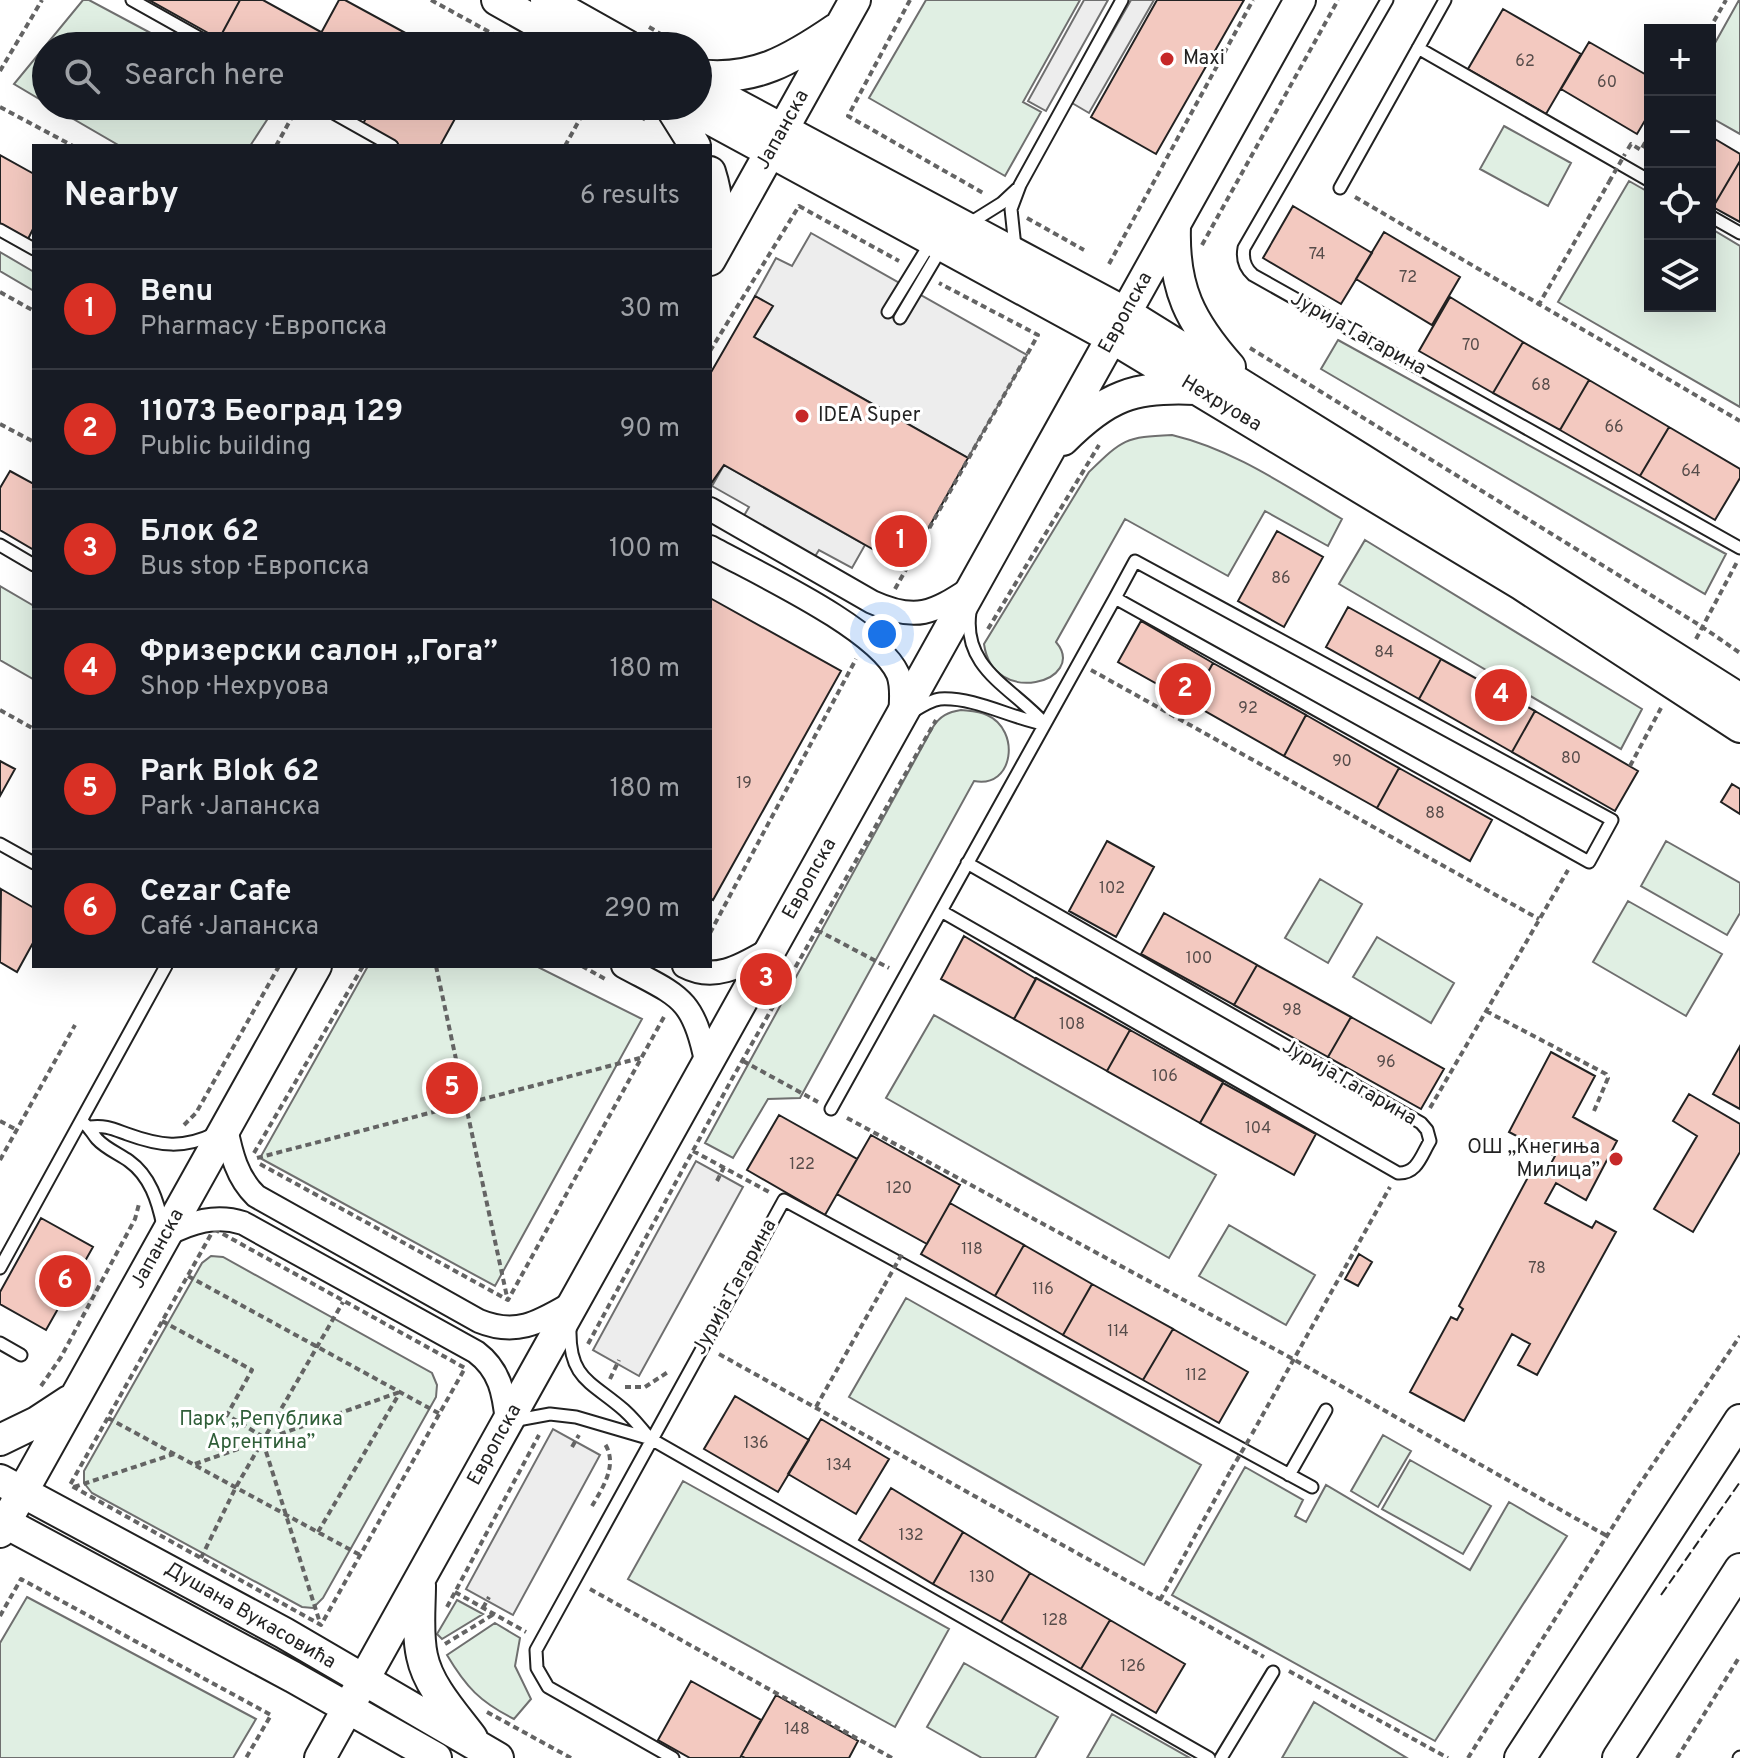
<!DOCTYPE html>
<html lang="en">
<head>
<meta charset="utf-8">
<style>
  :root { --surface:#171b24; --page:#20242c; --text:#f1f3f6; --muted:#9ea1a6; --line:#363941; --accent:#d93025 }
  body { margin:0; font-family:Overpass,sans-serif; background:var(--page); color:var(--text) }
  .controls { position:absolute; right:24px; top:24px; display:grid; overflow:hidden; border-radius:0px; box-shadow:0 8px 32px #0002 }
  .controls button { width:72px; height:72px; display:grid; place-items:center; padding:0; border:0; border-bottom:2px solid var(--line); background:var(--surface); color:var(--text); font:40px sans-serif }
  .you { position:absolute; left:882px; top:634px; width:28px; height:28px; margin:-20px; border:6px solid #fff; border-radius:50%; background:#1a73e8; box-shadow:0 0 0 12px #1a73e833 }
  .badge { display:grid; place-items:center; width:52px; height:52px; border-radius:50%; background:var(--accent); color:#fff; font-size:26px; font-weight:700 }
  .pin { position:absolute; translate:-50% -50%; border:4px solid #fff; box-shadow:0 2px 8px #0006 }
  .list { margin:0; padding:0; list-style:none }
  h2 { display:flex; justify-content:space-between; align-items:center; height:104px; margin:0; padding:0 32px; font-size:34px }
  h2 small { font-size:26px; font-weight:400; color:var(--muted) }
  .list li { display:grid; grid-template-columns:52px 1fr auto; gap:24px; align-items:center; box-sizing:border-box; height:120px; padding:0 32px; border-top:2px solid var(--line) }
  .list b { display:block; font-size:30px; white-space:nowrap }
  .list p { margin:0; font-size:26px; white-space:nowrap; color:var(--muted) }
  .list em { font-size:26px; font-style:normal; color:var(--muted) }
  .icon { flex:none; width:44px; height:44px; fill:none; stroke:currentColor; stroke-width:2; stroke-linecap:round; stroke-linejoin:round }
  .map { position:relative; flex:none; width:1740px; height:1758px; overflow:hidden }
  .search { position:absolute; background:var(--surface); box-shadow:0 8px 32px #0002; left:32px; top:32px; width:680px; height:88px; display:flex; align-items:center; gap:20px; box-sizing:border-box; padding:0 28px; border-radius:44px; color:var(--muted); font-size:30px }
  .panel { position:absolute; background:var(--surface); box-shadow:0 8px 32px #0002; left:32px; top:144px; width:680px; height:824px; border-radius:0px }
  .map>svg:first-child { display:block }
  .green { fill:#e0efe3; stroke:#6f6f6f; stroke-width:2 }
  .parking { fill:#ededed; stroke:#6f6f6f; stroke-width:2 }
  .building { fill:#f3c9c0; stroke:#222; stroke-width:2 }
  .lines { fill:none; stroke-linecap:round; stroke-linejoin:round }
  .lane-casing { stroke:#222; stroke-width:15 }
  .street-casing { stroke:#222; stroke-width:26 }
  .secondary-casing { stroke:#222; stroke-width:34 }
  .path { stroke:#646464; stroke-width:4; stroke-dasharray:6 4; stroke-linecap:butt }
  .lane { stroke:#fff; stroke-width:11 }
  .street { stroke:#fff; stroke-width:22 }
  .secondary { stroke:#fff; stroke-width:30 }
  .path-bridge { stroke:#646464; stroke-width:4; stroke-dasharray:6 4; stroke-linecap:butt }
  .fence { stroke:#222; stroke-width:2; stroke-dasharray:10 4; stroke-linecap:butt }
  .poi-dot { fill:#c62828; stroke:#fff; stroke-width:3 }
  .labels { text-anchor:middle; dominant-baseline:central; stroke-width:6; stroke-linejoin:round; paint-order:stroke }
  .number-label { font-size:16px; fill:#564c4a }
  .poi-label { font-size:20px; fill:#222; stroke:#fff; text-anchor:start }
  .street-label { font-size:20px; fill:#222; stroke:#fff }
  .park-label { font-size:20px; fill:#2f5e38; stroke:#fff }
</style>
</head>
<body>
<div class="map">
<svg width="1740" height="1758" viewBox="0 0 1740 1758">
  <rect width="100%" height="100%" fill="#fff"/>
  <path class="green" d="M83 0H89L175 46H46V103L14 84Z
    M926 0H1080L1023 102 1041 112 1005 176 869 98Z
    M1739 0H1740V134L1710 117V52Z
    M51 106H276L250 146H120Z
    M1504 126 1571 163 1548 206 1480 169Z
    M1629 181 1650 193V306H1710V228L1740 246V407L1558 302Z
    M0 252 34 272V291L0 271Z
    M1338 340 1726 554 1705 594 1321 369Z
    M1172 435C1235 450 1287 487 1342 519L1328 546 1265 511 1228 576 1125 519 1056 642C1089 681 993 709 984 644L1089 472C1123 439 1125 437 1172 435Z
    M1365 540 1642 709 1621 749 1339 584Z
    M0 586 34 606 33 679 0 660Z
    M961 710C970 711 979 711 987 715 1021 730 1014 789 974 781L800 1098 768 1099 733 1158 705 1143 933 727C940 716 948 712 961 710Z
    M1666 841 1740 883V913L1727 935 1641 886Z
    M1320 879 1362 904 1328 963 1285 938Z
    M1628 901 1722 954 1686 1016 1593 962Z
    M1377 937 1454 983 1431 1023 1353 977Z
    M368 966H536L642 1019 495 1286 260 1158Z
    M934 1015 1216 1175 1169 1258 886 1098Z
    M1229 1225 1315 1275 1286 1325 1199 1276Z
    M211 1256 223 1257 432 1373 437 1385 436 1397 323 1598 313 1608 302 1607 92 1493 84 1483V1471L202 1263Z
    M906 1298 1201 1465 1144 1565 849 1397Z
    M1383 1435 1411 1451 1378 1507 1351 1491Z
    M1410 1460 1491 1506 1463 1554 1382 1509Z
    M1245 1467 1303 1500 1295 1516 1306 1522 1326 1485 1470 1570 1509 1502 1567 1536 1435 1741 1172 1595Z
    M683 1481 949 1629 895 1727 628 1579Z
    M27 1597 256 1719 233 1758H0V1643Z
    M457 1600 483 1614 442 1639 437 1634Z
    M495 1623 520 1638 515 1666 531 1699 514 1719C480 1702 466 1687 447 1655Z
    M964 1663 1058 1717 1035 1758H982L927 1727Z
    M1314 1702 1407 1758H1282Z
    M1112 1714 1190 1758H1087Z"/>
  <path class="parking" d="M1084 0H1108L1046 111 1028 101Z
    M1131 0H1154L1089 113 1072 103Z
    M811 233 1027 355 968 458 754 337 772 306 755 296 776 258 792 266Z
    M724 465 865 545 852 568 819 550 809 566 738 526 749 507 712 486Z
    M696 1161 743 1187 639 1376 593 1350Z
    M553 1429 600 1455 513 1615 466 1589Z"/>
  <path class="building" d="M149 0H240L219 39Z
    M240 0H263L321 32 314 46H231L219 39Z
    M339 0H345L411 36 406 46H314Z
    M1157 0H1244L1156 154 1091 117Z
    M1503 9 1581 54 1546 114 1468 69Z
    M1589 42 1650 77V112L1637 134 1561 89Z
    M373 106H462L440 146H397L361 127Z
    M1710 136 1740 154V161L1713 207 1710 205Z
    M0 155 34 174V227L28 239 0 223Z
    M1740 161V222L1713 207Z
    M1293 206 1372 253 1341 304 1263 258Z
    M1384 232 1460 277 1432 325 1356 279Z
    M755 296 773 306 754 337 968 458 906 568 724 465 710 485V374Z
    M1450 297 1523 342 1493 393 1419 351Z
    M1523 342 1589 380 1560 430 1493 393Z
    M1589 380 1669 427 1640 476 1560 430Z
    M1669 427 1740 469V478L1715 520 1640 476Z
    M10 471 34 484V550L0 530V488Z
    M1277 531 1323 557 1284 627 1238 601Z
    M710 598 841 671 713 900 710 898Z
    M1348 607 1441 659 1419 699 1326 647Z
    M1141 621 1213 663 1191 703 1118 662Z
    M1441 659 1535 711 1512 752 1419 699Z
    M1213 663 1306 715 1284 756 1191 703Z
    M1535 711 1638 771 1615 811 1512 752Z
    M1306 715 1399 768 1377 808 1284 756Z
    M0 761 15 769 0 796Z
    M1399 768 1492 820 1470 861 1377 808Z
    M1732 784 1740 789V814L1721 802Z
    M1107 841 1154 867 1116 937 1069 911Z
    M1 889 34 908V941L17 972 0 962Z
    M1164 913 1257 965 1234 1005 1141 954Z
    M964 936 1036 979 1014 1019 941 979Z
    M1257 965 1351 1017 1328 1057 1234 1005Z
    M1036 978 1130 1030 1107 1071 1014 1019Z
    M1351 1017 1444 1069 1421 1109 1328 1057Z
    M1130 1030 1223 1082 1200 1123 1107 1071Z
    M1740 1046V1109L1713 1094Z
    M1551 1052 1595 1076 1573 1117 1617 1141 1586 1200 1556 1183 1545 1203 1592 1228 1596 1221 1616 1232 1537 1375 1518 1365 1530 1344 1512 1334 1464 1421 1410 1392 1451 1317 1457 1320 1463 1309 1459 1306 1535 1164 1547 1171 1555 1156 1509 1132Z
    M1223 1083 1316 1134 1294 1175 1200 1123Z
    M1689 1094 1740 1124V1152L1693 1232 1654 1209 1697 1136 1673 1121Z
    M779 1115 857 1159 825 1215 747 1170Z
    M871 1135 960 1185 927 1244 837 1194Z
    M950 1203 1024 1245 995 1296 921 1254Z
    M41 1218 93 1247 46 1330 0 1304V1292Z
    M1024 1245 1092 1284 1063 1335 995 1296Z
    M1359 1254 1372 1262 1358 1286 1345 1279Z
    M1092 1284 1173 1329 1143 1380 1063 1335Z
    M1173 1329 1248 1372 1219 1423 1143 1380Z
    M735 1396 809 1440 778 1492 704 1449Z
    M821 1419 889 1459 856 1514 788 1474Z
    M891 1488 963 1532 933 1584 859 1540Z
    M963 1532 1030 1573 1001 1622 933 1584Z
    M1030 1573 1110 1620 1081 1669 1001 1622Z
    M1110 1620 1185 1664 1156 1713 1081 1669Z
    M691 1681 761 1720 740 1758H690L658 1740Z
    M776 1695 858 1741 849 1758H745L741 1756Z"/>
  <g class="lines">
    <defs>
      <path id="lane" d="M132 0 214 46
        M1387 0 1244 248C1242 259 1245 268 1253 275L1740 548
        M1418 48 1650 181
        M321 106 392 146
        M1340 188 1445 0
        M1710 216 1740 233
        M970 223 1002 203 1017 189
        M0 230 34 249
        M1015 247 1011 209 1020 185 1122 0
        M888 312 931 242
        M900 318 942 247
        M0 545 34 565
        M970 612C962 669 1012 687 1045 724
        M912 712C920 707 931 700 940 699 976 697 1010 718 1044 724
        M0 844 34 863
        M941 911 1398 1173C1417 1174 1421 1156 1430 1141L1427 1130 1421 1123 967 863
        M831 1109 1115 598 1135 561 1612 820 1589 862 1115 598
        M81 1121C90 1127 91 1132 97 1139 105 1148 119 1154 129 1161 150 1176 158 1201 163 1226
        M90 1127C105 1125 113 1129 127 1134 160 1146 183 1149 214 1134
        M0 1268 166 966
        M570 1330C569 1379 592 1382 624 1410 633 1418 642 1429 650 1439
        M0 1343 21 1355
        M512 1421 550 1414 576 1417 651 1439 1209 1758
        M1289 1475 1326 1410
        M673 1758 548 1687 537 1668 536 1650 784 1200 1312 1487
        M1221 1758 1273 1672
        M1739 1758 1740 1757"/>
      <path id="street" d="M710 509 872 602C916 622 933 613 971 588
        M710 547C757 573 877 628 898 674 903 687 901 703 900 716
        M623 966C678 996 693 996 706 1061
        M684 966C716 983 744 964 772 948
        M226 1128C231 1153 237 1178 256 1196L479 1321C518 1337 541 1321 574 1302
        M166 1235C191 1222 216 1214 243 1223L476 1352C500 1370 504 1393 507 1422"/>
      <path id="secondary" d="M497 0 579 46
        M546 0 628 46
        M698 75C754 82 792 59 836 29
        M698 84 1126 313 1361 459 1740 699
        M670 106 695 146
        M686 106 1112 338 1522 585 1740 727
        M710 172C718 197 719 218 713 244
        M1175 227C1173 288 1190 322 1230 367
        M710 260 855 0
        M1063 440C1107 396 1133 386 1195 389
        M0 1440 37 1422 69 1401
        M0 1480 284 1633 498 1758
        M0 1520 293 1677 436 1758
        M0 1532 316 966
        M420 1585C420 1608 417 1633 422 1656 428 1686 454 1714 472 1738
        M320 1758 1300 0
        M1520 1758 1740 1420
        M1618 1758 1740 1569"/>
    </defs>
    <use href="#lane" class="lane-casing"/>
    <use href="#street" class="street-casing"/>
    <use href="#secondary" class="secondary-casing"/>
    <path class="path" d="M431 0 515 46
      M910 0 848 116 985 194
      M649 27 681 46
      M1709 30 1726 0
      M0 71 42 0
      M623 106 646 120
      M0 107 73 146
      M276 146 298 106
      M565 146 587 106
      M1628 149 1631 144 1641 150 1650 134
      M1355 197 1740 421
      M1027 218 1084 250
      M1202 245 1338 0
      M1109 264 1253 0
      M0 292 34 311
      M1538 306 1609 182
      M1250 348 1701 626 1740 653
      M710 351 799 206 899 261
      M0 424 34 442
      M895 589 1038 335 939 283
      M988 629 1099 445
      M1696 639 1737 562
      M1091 670 1539 919
      M0 710 34 729
      M1630 766 1661 708
      M817 930 889 968
      M710 933 856 659
      M436 966 507 1297
      M582 966 605 979
      M1486 1011 1606 1074 1608 1078 1594 1111
      M743 1061 818 1102
      M1430 1108 1568 870
      M847 1118 1293 1359 1607 1536
      M0 1121 17 1130
      M184 1125 196 1113 279 966
      M693 1151 769 1192
      M254 1153 363 966
      M257 1158 640 1058
      M0 1160 75 1025
      M260 1164 508 1300 665 1015
      M717 1181 724 1167
      M214 1229 465 1368 321 1625 70 1485Z
      M188 1276 440 1414
      M162 1321 252 1370 227 1415 265 1438
      M588 1344 733 1077 936 720
      M719 1354 1264 1657
      M610 1379 619 1360
      M41 1386 61 1357 135 1219 139 1204
      M625 1387H645L668 1372
      M816 1407 884 1286
      M108 1418 360 1555
      M1252 1434 1390 1187
      M263 1442 320 1623
      M572 1447 579 1435
      M195 1464 400 1392
      M74 1487 174 1454
      M592 1506C603 1487 618 1465 605 1444
      M318 1532 399 1394
      M201 1558 236 1487 343 1302
      M590 1589 892 1758
      M455 1592 526 1632
      M1160 1600 1231 1470
      M447 1607 539 1435
      M483 1608 489 1597
      M0 1616 21 1579 271 1715 246 1758
      M445 1644 494 1614
      M1289 1671 1448 1758
      M487 1712 571 1758
      M1468 1758 1635 1491 1740 1336
      M1677 1758 1740 1656"/>
    <use href="#lane" class="lane"/>
    <use href="#street" class="street"/>
    <use href="#secondary" class="secondary"/>
    <path class="path-bridge" d="M1609 182 1625 154
      M884 1286 902 1254
      M1231 1470 1251 1436"/>
    <path class="fence" d="M1661 1595 1740 1482"/>
  </g>
  <g class="poi-dot">
    <circle cx="1167" cy="59" r="8"/>
    <circle cx="802" cy="416" r="8"/>
    <circle cx="1616" cy="1159" r="8"/>
  </g>
  <g class="labels">
    <g class="number-label">
      <text x="1525" y="62">62</text>
      <text x="1607" y="83">60</text>
      <text x="1317" y="255">74</text>
      <text x="1408" y="278">72</text>
      <text x="1471" y="346">70</text>
      <text x="1541" y="386">68</text>
      <text x="1614" y="428">66</text>
      <text x="1691" y="472">64</text>
      <text x="1281" y="579">86</text>
      <text x="1384" y="653">84</text>
      <text x="1248" y="709">92</text>
      <text x="1571" y="759">80</text>
      <text x="1342" y="762">90</text>
      <text x="744" y="784">19</text>
      <text x="1435" y="814">88</text>
      <text x="1112" y="889">102</text>
      <text x="1199" y="959">100</text>
      <text x="1292" y="1011">98</text>
      <text x="1072" y="1025">108</text>
      <text x="1386" y="1063">96</text>
      <text x="1165" y="1077">106</text>
      <text x="1258" y="1129">104</text>
      <text x="802" y="1165">122</text>
      <text x="899" y="1189">120</text>
      <text x="972" y="1250">118</text>
      <text x="1537" y="1269">78</text>
      <text x="1043" y="1290">116</text>
      <text x="1118" y="1332">114</text>
      <text x="1196" y="1376">112</text>
      <text x="756" y="1444">136</text>
      <text x="839" y="1466">134</text>
      <text x="911" y="1536">132</text>
      <text x="982" y="1578">130</text>
      <text x="1055" y="1621">128</text>
      <text x="1133" y="1667">126</text>
      <text x="797" y="1730">148</text>
    </g>
    <g class="poi-label">
      <text x="1183" y="59">Maxi</text>
      <text x="818" y="416">IDEA Super</text>
      <text x="1600" y="1148" text-anchor="end">ОШ „Кнегиња<tspan x="1600" dy="23">Милица”</tspan></text>
    </g>
    <g class="street-label">
      <text transform="translate(783 130) rotate(-61)">Јапанска</text>
      <text transform="translate(1126 313) rotate(-61)">Европска</text>
      <text transform="translate(1358 334) rotate(29)">Јурија Гагарина</text>
      <text transform="translate(1221 404) rotate(31)">Нехруова</text>
      <text transform="translate(810 879) rotate(-61)">Европска</text>
      <text transform="translate(1349 1083) rotate(30)">Јурија Гагарина</text>
      <text transform="translate(158 1249) rotate(-61)">Јапанска</text>
      <text transform="translate(735 1287) rotate(-61)">Јурија Гагарина</text>
      <text transform="translate(495 1445) rotate(-61)">Европска</text>
      <text transform="translate(250 1616) rotate(30)">Душана Вукасовића</text>
    </g>
    <g class="park-label">
      <text x="261" y="1420">Парк „Република<tspan x="261" dy="23">Аргентина”</tspan></text>
    </g>
  </g>
</svg>
<div class="controls">
<button>+</button>
<button>−</button>
<button><svg class="icon" aria-label="locate" viewBox="0 0 24 24"><circle cx="12" cy="12" r="6"/><path d="M12 2v4M12 18v4M2 12h4M18 12h4"/></svg></button>
<button><svg class="icon" aria-label="layers" viewBox="0 0 24 24"><path d="M12 4l9 5-9 5-9-5zM3 14l9 5 9-5"/></svg></button>
</div>
<div class="you"></div>
<div class="pin badge" style="left:901px;top:541px">1</div>
<div class="pin badge" style="left:1185px;top:689px">2</div>
<div class="pin badge" style="left:766px;top:979px">3</div>
<div class="pin badge" style="left:1501px;top:695px">4</div>
<div class="pin badge" style="left:452px;top:1088px">5</div>
<div class="pin badge" style="left:65px;top:1281px">6</div>
<div class="search"><svg class="icon" aria-label="search" viewBox="0 0 24 24"><circle cx="10" cy="10" r="6"/><path d="M15 15l6 6"/></svg>Search here</div>
<section class="panel">
<h2>Nearby<small>6 results</small></h2>
<ul class="list">
<li><span class="badge">1</span><div><b>Benu</b><p>Pharmacy · Европска</p></div><em>30 m</em></li>
<li><span class="badge">2</span><div><b>11073 Београд 129</b><p>Public building</p></div><em>90 m</em></li>
<li><span class="badge">3</span><div><b>Блок 62</b><p>Bus stop · Европска</p></div><em>100 m</em></li>
<li><span class="badge">4</span><div><b>Фризерски салон „Гога”</b><p>Shop · Нехруова</p></div><em>180 m</em></li>
<li><span class="badge">5</span><div><b>Park Blok 62</b><p>Park · Јапанска</p></div><em>180 m</em></li>
<li><span class="badge">6</span><div><b>Cezar Cafe</b><p>Café · Јапанска</p></div><em>290 m</em></li>
</ul>
</section>
</div>
</body>
</html>
